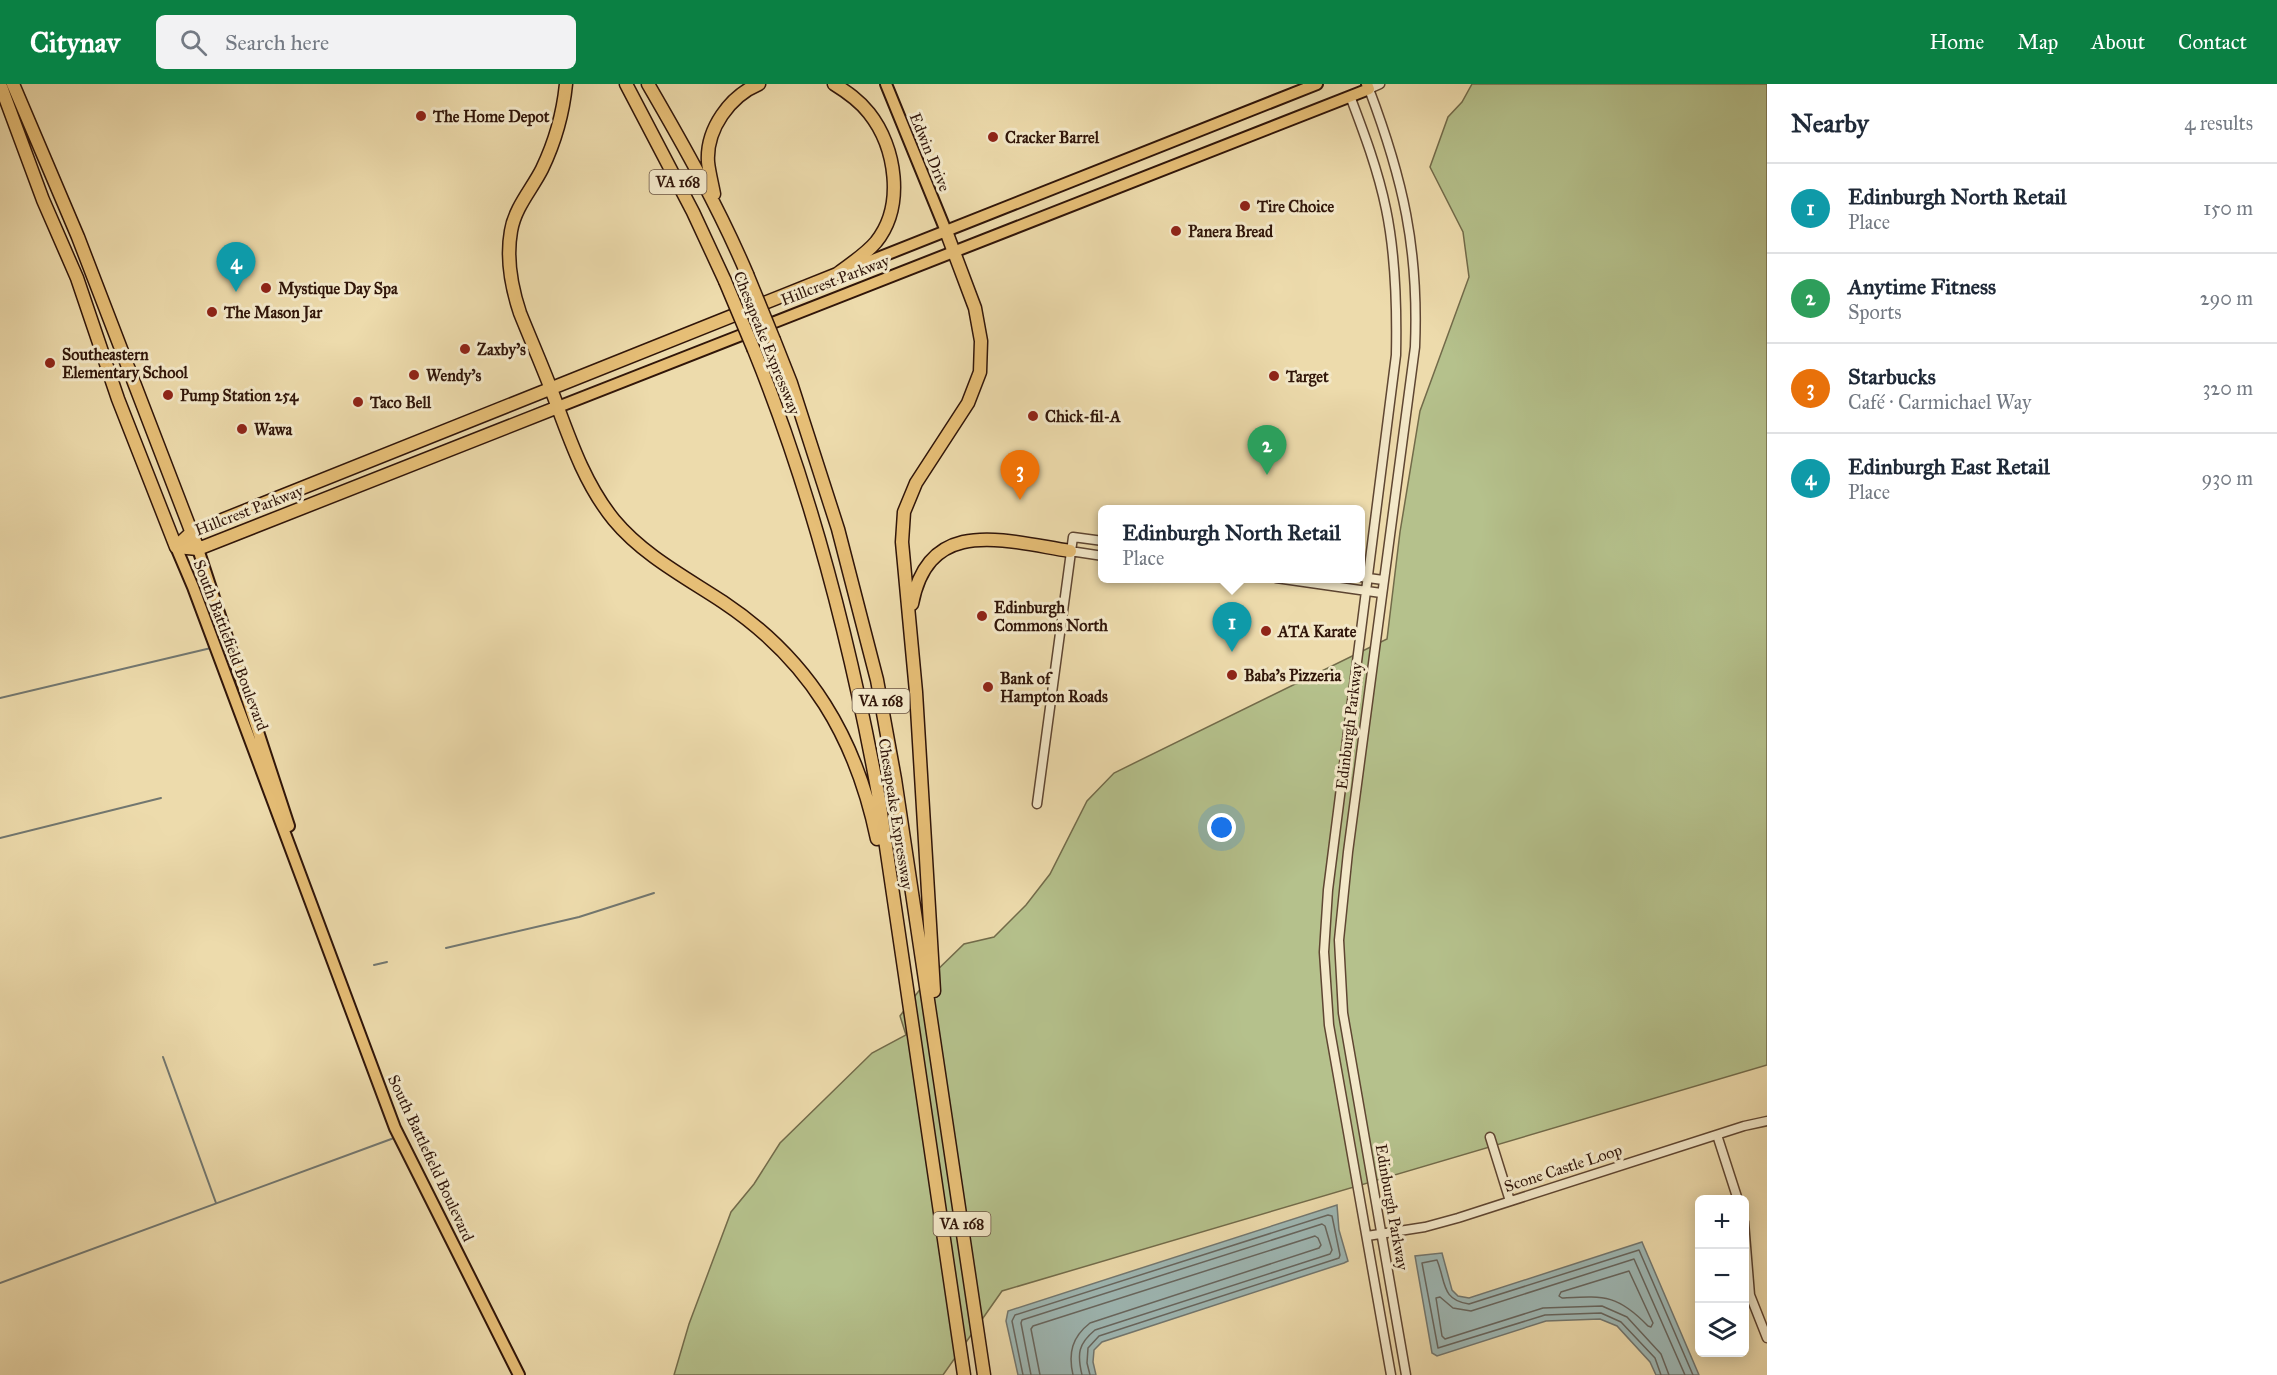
<!DOCTYPE html>
<html lang="en">
<head>
<meta charset="utf-8">
<style>
  :root { --surface:#fff; --page:#f2f2f3; --text:#1f2937; --muted:#747a83; --line:#e0e1e3; --accent:#0b8043 }
  body { margin:0; font-family:"IM FELL Great Primer",serif; background:var(--page); color:var(--text) }
  .controls { position:absolute; right:18px; bottom:18px; display:grid; overflow:hidden; border-radius:9px; box-shadow:0 3px 15px #0003 }
  .controls button { width:54px; height:54px; display:grid; place-items:center; padding:0; border:0; border-bottom:2px solid var(--line); background:var(--surface); color:var(--text); font:30px sans-serif }
  .you { position:absolute; left:1222px; top:744px; width:21px; height:21px; margin:-15px; border:4px solid #fff; border-radius:50%; background:#1a73e8; box-shadow:0 0 0 9px #1a73e833 }
  .badge { display:grid; place-items:center; width:39px; height:39px; border-radius:50%; background:var(--accent); color:#fff; font-size:20px; font-weight:700 }
  .pin { position:absolute; translate:-50% -50px; filter:drop-shadow(0 2px 3px #0008) }
  .pin::after { content:''; position:absolute; top:32px; width:21px; height:18px; background:inherit; clip-path:polygon(0 0,100% 0,50% 100%) }
  .popup { position:absolute; left:1098px; top:421px; width:267px; height:78px; box-sizing:border-box; display:grid; place-content:center; border-radius:9px; background:var(--surface); filter:drop-shadow(0 2px 4px #0005); font-size:20px; white-space:nowrap; color:var(--muted) }
  .popup b { font-size:22px; color:var(--text) }
  .popup::after { content:''; position:absolute; left:50%; top:100%; margin-left:-12px; border:12px solid transparent; border-top-color:var(--surface) }
  .list { margin:0; padding:0; list-style:none }
  h2 { display:flex; justify-content:space-between; align-items:center; height:78px; margin:0; padding:0 24px; font-size:26px }
  h2 small { font-size:20px; font-weight:400; color:var(--muted) }
  .list li { display:grid; grid-template-columns:39px 1fr auto; gap:18px; align-items:center; box-sizing:border-box; height:90px; padding:0 24px; border-top:2px solid var(--line) }
  .list b { display:block; font-size:22px; white-space:nowrap }
  .list p { margin:0; font-size:20px; white-space:nowrap; color:var(--muted) }
  .list em { font-size:20px; font-style:normal; color:var(--muted) }
  .icon { flex:none; width:33px; height:33px; fill:none; stroke:currentColor; stroke-width:2; stroke-linecap:round; stroke-linejoin:round }
  .map { position:relative; flex:none; width:1767px; height:1291px; overflow:hidden }
  header { display:flex; align-items:center; gap:36px; box-sizing:border-box; height:84px; padding:0 30px; background:var(--accent); color:#fff }
  header strong { font-size:28px }
  nav { display:flex; gap:33px; margin-inline-start:auto; font-size:21px }
  .search { width:420px; height:54px; background:var(--page); display:flex; align-items:center; gap:15px; box-sizing:border-box; padding:0 21px; border-radius:9px; color:var(--muted); font-size:22px }
  main { display:flex }
  aside { flex:1; background:var(--surface) }
  .map>svg:first-child { display:block }
  .green { fill:#b5c18c; stroke:#726b4a; stroke-width:1.5 }
  .water { fill:#9eb8b5; stroke:#727770; stroke-width:1.5 }
  .lines { fill:none; stroke-linecap:round; stroke-linejoin:round }
  .shore { stroke:#67665f; stroke-width:1.5 }
  .stream { stroke:#727770; stroke-width:2 }
  .minor-casing { stroke:#5f4632; stroke-width:11 }
  .major-casing { stroke:#301509; stroke-width:14 }
  .highway-casing { stroke:#301509; stroke-width:15 }
  .minor { stroke:#f3e8c9; stroke-width:8 }
  .major { stroke:#e6be76; stroke-width:10 }
  .highway { stroke:#e6be76; stroke-width:12 }
  .highway-bridge-casing { stroke:#301509; stroke-width:15; stroke-linecap:butt }
  .highway-bridge { stroke:#e6be76; stroke-width:12 }
  .poi-dot { fill:#8f2418; stroke:#f3e8c9; stroke-width:2 }
  .labels { text-anchor:middle; dominant-baseline:central; stroke-width:6; stroke-linejoin:round; paint-order:stroke }
  .shield { fill:#f3e8c9; stroke:#6a5443; stroke-width:1.5 }
  .shield-label { font-size:15px; font-weight:bold; fill:#301509 }
  .poi-label { font-size:16px; font-weight:bold; fill:#301509; stroke:#f3e8c9; text-anchor:start }
  .street-label { font-size:16px; fill:#301509; stroke:#f3e8c9 }
</style>
</head>
<body>
<header>
<strong>Citynav</strong>
<div class="search"><svg class="icon" aria-label="search" viewBox="0 0 24 24"><circle cx="10" cy="10" r="6"/><path d="M15 15l6 6"/></svg>Search here</div>
<nav><a>Home</a><a>Map</a><a>About</a><a>Contact</a></nav>
</header>
<main>
<div class="map">
<svg width="1767" height="1291" viewBox="0 0 1767 1291">
  <rect width="100%" height="100%" fill="#eddbac"/>
  <filter id="stains"><feTurbulence type="fractalNoise" baseFrequency=".00333" numOctaves="4"/><feColorMatrix values="0 0 0 0 .2 0 0 0 0 .09 0 0 0 0 .02 0 0 0 .5 -.17"/></filter>
  <radialGradient id="worn" r=".72"><stop offset=".6" stop-color="#630" stop-opacity="0"/><stop offset="1" stop-color="#630" stop-opacity=".3"/></radialGradient>
  <path class="green" d="M1472 0H1767V981L1002 1207 943 1291H674L689 1240 731 1128 754 1100 780 1059 872 969 906 951 900 932 927 896 964 860 994 853 1026 821 1050 790 1087 717 1114 689 1387 555 1400 448 1420 327 1469 193 1463 148 1430 83 1448 33 1462 18Z"/>
  <path class="water" d="M1337 1121 1339 1146 1348 1177 1344 1179 1102 1258 1094 1266 1093 1278 1096 1291H1018L1006 1237 1008 1227Z
    M1642 1158 1699 1291H1656L1650 1278 1617 1242 1600 1235 1546 1237 1437 1272 1432 1269 1415 1172 1442 1169 1452 1206 1458 1212 1469 1214Z"/>
  <g class="lines">
    <path class="shore" d="M1629 1187 1653 1239 1651 1243 1648 1242C1617 1210 1604 1212 1562 1214L1559 1212 1561 1208Z
      M1023 1291 1012 1237 1015 1231 1328 1131 1332 1132 1340 1171 1339 1174 1099 1252 1088 1264 1087 1279 1090 1291
      M1031 1291 1021 1239 1022 1236 1322 1140 1325 1142 1332 1166 1330 1170 1095 1246C1078 1260 1077 1270 1082 1291
      M1040 1291 1031 1245 1033 1242 1315 1152 1318 1154 1321 1161 1319 1164 1090 1239C1072 1253 1068 1269 1073 1291
      M1661 1291 1655 1274 1621 1238 1601 1229 1545 1231 1438 1264 1422 1179 1437 1176C1446 1198 1441 1216 1469 1220L1639 1166 1693 1291
      M1669 1291 1661 1270 1627 1233 1602 1222 1543 1224 1445 1255 1442 1252 1436 1214 1440 1213 1453 1224 1471 1227 1634 1175 1685 1291"/>
    <path class="stream" d="M0 614 211 564
      M0 754 161 714
      M446 864 579 833 654 809
      M374 881 387 878
      M163 973 216 1119
      M0 1199 394 1054"/>
    <defs>
      <path id="minor" d="M1380 0 1369 5C1403 95 1419 165 1415 263L1348 768 1339 856 1343 929 1406 1291
        M1350 12C1364 49 1378 86 1386 125 1396 173 1397 223 1396 271L1328 806 1324 868 1329 941 1391 1291
        M1070 467 1103 472
        M1361 493 1383 496
        M1276 494 1381 509
        M1037 720 1073 453 1103 457
        M1717 1051 1738 1116
        M1490 1053 1510 1117
        M1744 1138 1750 1211 1767 1254
        M1367 1152 1425 1143 1458 1134 1744 1042 1767 1037"/>
      <path id="major" d="M886 0 946 147
        M845 187 1317 0
        M558 323 1369 5 1367 0
        M176 463 193 503 395 1044 519 1291
        M198 465 289 742"/>
      <path id="highway" d="M0 0 43 116 77 194 118 315 176 463
        M13 0 78 153 198 465
        M566 0C563 30 555 58 542 85 532 105 515 123 511 147 506 175 511 202 520 229 530 254 541 279 551 305 568 350 583 398 614 436 643 471 685 493 723 518 810 576 856 654 877 755
        M626 0 693 128 725 197
        M648 0C684 62 719 124 747 190
        M714 110C712 99 709 88 708 78 706 45 730 12 759 0
        M774 256 791 299 838 445 877 596 895 695 984 1291
        M754 266C813 411 851 561 879 715L964 1291
        M176 463 192 448 837 190C850 180 865 171 876 158 905 122 896 63 869 29 859 16 847 8 834 0
        M176 463 198 465 558 323
        M912 520C929 431 1005 457 1070 467
        M934 907 916 608 902 458 904 428 916 399 968 319 980 288 981 257 975 224 946 147"/>
    </defs>
    <use href="#minor" class="minor-casing"/>
    <use href="#major" class="major-casing"/>
    <use href="#highway" class="highway-casing"/>
    <use href="#minor" class="minor"/>
    <use href="#major" class="major"/>
    <use href="#highway" class="highway"/>
    <defs>
      <path id="highway-bridge" d="M747 190 774 256
        M725 197 754 266"/>
    </defs>
    <use href="#highway-bridge" class="highway-bridge-casing"/>
    <use href="#highway-bridge" class="highway-bridge"/>
  </g>
  <g class="poi-dot">
    <circle cx="421" cy="32" r="6"/>
    <circle cx="993" cy="53" r="6"/>
    <circle cx="1245" cy="122" r="6"/>
    <circle cx="1176" cy="147" r="6"/>
    <circle cx="266" cy="204" r="6"/>
    <circle cx="212" cy="228" r="6"/>
    <circle cx="465" cy="265" r="6"/>
    <circle cx="50" cy="279" r="6"/>
    <circle cx="414" cy="291" r="6"/>
    <circle cx="1274" cy="292" r="6"/>
    <circle cx="168" cy="311" r="6"/>
    <circle cx="358" cy="318" r="6"/>
    <circle cx="1033" cy="332" r="6"/>
    <circle cx="242" cy="345" r="6"/>
    <circle cx="982" cy="532" r="6"/>
    <circle cx="1266" cy="547" r="6"/>
    <circle cx="1232" cy="591" r="6"/>
    <circle cx="988" cy="603" r="6"/>
  </g>
  <g class="labels">
    <g class="shield">
      <rect x="649.5" y="86" width="57" height="24" rx="4.5"/>
      <rect x="852.5" y="605" width="57" height="24" rx="4.5"/>
      <rect x="933.5" y="1128" width="57" height="24" rx="4.5"/>
    </g>
    <g class="shield-label">
      <text x="678" y="98">VA 168</text>
      <text x="881" y="617">VA 168</text>
      <text x="962" y="1140">VA 168</text>
    </g>
    <g class="poi-label">
      <text x="433" y="32">The Home Depot</text>
      <text x="1005" y="53">Cracker Barrel</text>
      <text x="1257" y="122">Tire Choice</text>
      <text x="1188" y="147">Panera Bread</text>
      <text x="278" y="204">Mystique Day Spa</text>
      <text x="224" y="228">The Mason Jar</text>
      <text x="477" y="265">Zaxby's</text>
      <text x="62" y="270">Southeastern<tspan x="62" dy="18">Elementary School</tspan></text>
      <text x="426" y="291">Wendy's</text>
      <text x="1286" y="292">Target</text>
      <text x="180" y="311">Pump Station 254</text>
      <text x="370" y="318">Taco Bell</text>
      <text x="1045" y="332">Chick-fil-A</text>
      <text x="254" y="345">Wawa</text>
      <text x="994" y="523">Edinburgh<tspan x="994" dy="18">Commons North</tspan></text>
      <text x="1278" y="547">ATA Karate</text>
      <text x="1244" y="591">Baba’s Pizzeria</text>
      <text x="1000" y="594">Bank of<tspan x="1000" dy="18">Hampton Roads</tspan></text>
    </g>
    <g class="street-label">
      <text transform="translate(930 68) rotate(68)">Edwin Drive</text>
      <text transform="translate(835 196) rotate(-21)">Hillcrest Parkway</text>
      <text transform="translate(767 259) rotate(68)">Chesapeake Expressway</text>
      <text transform="translate(249 426) rotate(-21)">Hillcrest Parkway</text>
      <text transform="translate(231 561) rotate(69)">South Battlefield Boulevard</text>
      <text transform="translate(1349 642) rotate(-83)">Edinburgh Parkway</text>
      <text transform="translate(896 730) rotate(81)">Chesapeake Expressway</text>
      <text transform="translate(431 1074) rotate(65)">South Battlefield Boulevard</text>
      <text transform="translate(1563 1084) rotate(-18)">Scone Castle Loop</text>
      <text transform="translate(1392 1123) rotate(80)">Edinburgh Parkway</text>
    </g>
  </g>
  <rect width="100%" height="100%" filter="url(#stains)"/>
  <rect width="100%" height="100%" fill="url(#worn)"/>
</svg>
<div class="controls">
<button>+</button>
<button>−</button>
<button><svg class="icon" aria-label="layers" viewBox="0 0 24 24"><path d="M12 4l9 5-9 5-9-5zM3 14l9 5 9-5"/></svg></button>
</div>
<div class="you"></div>
<div class="pin badge" style="left:1232px;top:568px;background:#0f9aa8">1</div>
<div class="popup"><b>Edinburgh North Retail</b>Place</div>
<div class="pin badge" style="left:1267px;top:391px;background:#2e9e5b">2</div>
<div class="pin badge" style="left:1020px;top:416px;background:#e8710a">3</div>
<div class="pin badge" style="left:236px;top:208px;background:#0f9aa8">4</div>
</div>
<aside>
<h2>Nearby<small>4 results</small></h2>
<ul class="list">
<li><span class="badge" style="background:#0f9aa8">1</span><div><b>Edinburgh North Retail</b><p>Place</p></div><em>150 m</em></li>
<li><span class="badge" style="background:#2e9e5b">2</span><div><b>Anytime Fitness</b><p>Sports</p></div><em>290 m</em></li>
<li><span class="badge" style="background:#e8710a">3</span><div><b>Starbucks</b><p>Café · Carmichael Way</p></div><em>320 m</em></li>
<li><span class="badge" style="background:#0f9aa8">4</span><div><b>Edinburgh East Retail</b><p>Place</p></div><em>930 m</em></li>
</ul>
</aside>
</main>
</body>
</html>
